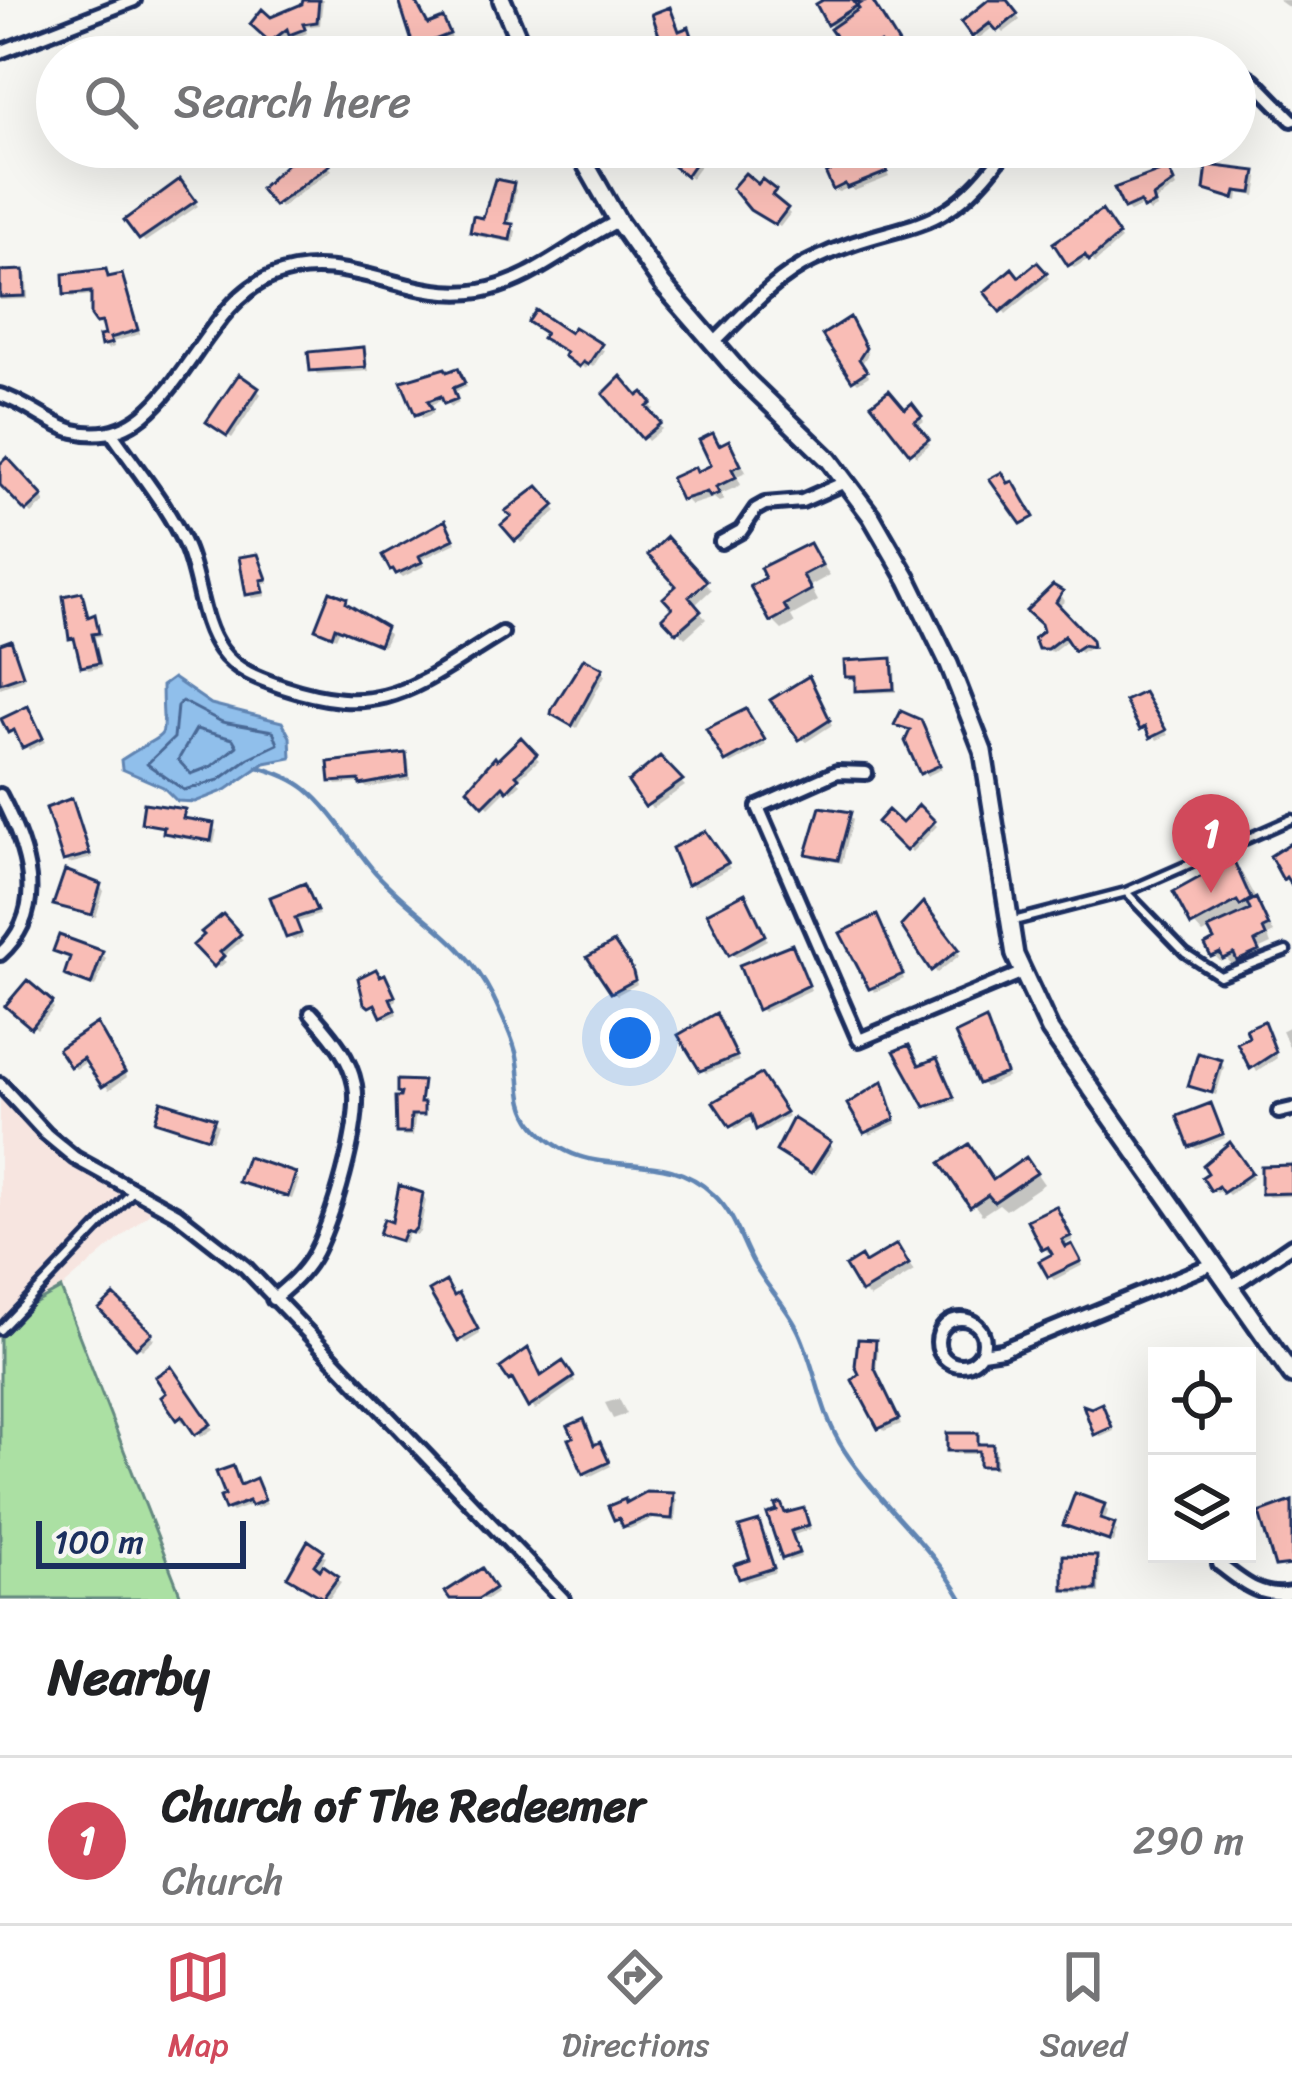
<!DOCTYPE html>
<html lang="en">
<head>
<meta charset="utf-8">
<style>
  :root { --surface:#fff; --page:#f2f2f2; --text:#202124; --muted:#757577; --line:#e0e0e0; --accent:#d1495b }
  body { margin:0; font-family:Sriracha,sans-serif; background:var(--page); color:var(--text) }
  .controls { position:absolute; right:36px; bottom:36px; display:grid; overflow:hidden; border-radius:0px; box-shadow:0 12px 48px #0002 }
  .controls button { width:108px; height:108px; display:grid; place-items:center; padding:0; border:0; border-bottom:3px solid var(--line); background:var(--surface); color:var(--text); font:60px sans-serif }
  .scale { position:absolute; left:36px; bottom:30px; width:210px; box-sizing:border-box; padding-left:12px; border:6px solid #1b2f5e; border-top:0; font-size:33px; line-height:42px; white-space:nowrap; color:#1b2f5e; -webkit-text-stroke:9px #f6f6f2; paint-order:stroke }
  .you { position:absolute; left:630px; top:1038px; width:42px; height:42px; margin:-30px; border:9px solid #fff; border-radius:50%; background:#1a73e8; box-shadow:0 0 0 18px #1a73e833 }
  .badge { display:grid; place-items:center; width:78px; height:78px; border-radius:50%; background:var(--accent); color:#fff; font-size:39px; font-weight:700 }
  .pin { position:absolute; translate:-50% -99px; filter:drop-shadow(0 3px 6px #0008) }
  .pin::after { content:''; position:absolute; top:63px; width:42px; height:36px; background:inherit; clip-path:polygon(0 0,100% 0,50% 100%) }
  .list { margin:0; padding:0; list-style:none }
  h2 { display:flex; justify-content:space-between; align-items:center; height:156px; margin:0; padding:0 48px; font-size:51px }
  h2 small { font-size:39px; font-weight:400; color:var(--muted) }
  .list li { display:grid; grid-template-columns:78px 1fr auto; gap:36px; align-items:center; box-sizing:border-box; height:168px; padding:0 48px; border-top:3px solid var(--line) }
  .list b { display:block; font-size:45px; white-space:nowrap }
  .list p { margin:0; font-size:39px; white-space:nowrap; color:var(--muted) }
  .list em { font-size:39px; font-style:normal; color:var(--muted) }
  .icon { flex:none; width:66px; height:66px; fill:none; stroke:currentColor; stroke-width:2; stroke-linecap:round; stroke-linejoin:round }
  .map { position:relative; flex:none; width:1292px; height:1599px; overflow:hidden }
  .search { position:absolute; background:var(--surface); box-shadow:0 12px 48px #0002; left:36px; right:36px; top:36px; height:132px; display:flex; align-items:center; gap:30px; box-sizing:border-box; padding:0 42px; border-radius:66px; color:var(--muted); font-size:45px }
  .sheet { height:324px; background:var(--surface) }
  nav { display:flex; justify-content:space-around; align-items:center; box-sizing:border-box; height:168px; border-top:3px solid var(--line); background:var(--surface); font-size:33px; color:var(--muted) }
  nav a { display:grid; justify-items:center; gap:6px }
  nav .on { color:var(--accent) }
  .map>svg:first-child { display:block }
  .built { fill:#f7e5e0 }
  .green { fill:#abe0a3; stroke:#638880; stroke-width:3 }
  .water { fill:#90bfeb; stroke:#6185b3; stroke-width:3 }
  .shadow { fill:#0003 }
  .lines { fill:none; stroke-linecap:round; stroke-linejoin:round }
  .shore { stroke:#4a6996; stroke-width:3 }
  .stream { stroke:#6185b3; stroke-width:4.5 }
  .building { fill:#f9bdb6; stroke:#1b2f5e; stroke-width:3 }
  .lane-casing { stroke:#1b2f5e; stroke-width:15 }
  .street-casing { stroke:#1b2f5e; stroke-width:20 }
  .secondary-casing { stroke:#1b2f5e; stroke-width:24 }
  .lane { stroke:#f6f6f2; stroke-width:6 }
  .street { stroke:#f6f6f2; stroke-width:10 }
  .secondary { stroke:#f6f6f2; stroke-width:15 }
</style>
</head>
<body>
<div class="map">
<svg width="1292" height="1599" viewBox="0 0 1292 1599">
  <rect width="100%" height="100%" fill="#f6f6f2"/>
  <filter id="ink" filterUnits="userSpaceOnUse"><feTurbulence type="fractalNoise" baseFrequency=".00833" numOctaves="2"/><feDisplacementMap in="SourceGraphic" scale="24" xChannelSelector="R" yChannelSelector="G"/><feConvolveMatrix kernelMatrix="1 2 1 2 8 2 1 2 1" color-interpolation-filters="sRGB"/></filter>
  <g filter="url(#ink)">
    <path class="built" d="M0 1074 57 1147 168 1197 61 1289 0 1323Z"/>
    <path class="green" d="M61 1289 182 1599H0V1323Z"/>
    <path class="water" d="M173 678 211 704 282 722 290 737 291 758 265 763 226 790 195 802 177 801 163 787 122 769 121 760C175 724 162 750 162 686Z"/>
    <path class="shadow" d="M306 0H323L320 25 305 27 307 33 296 38 291 33 276 44 254 24 305 6Z
      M414 0 429 27 443 22 452 38 421 50 417 46 402 2Z
      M829 0H870L905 55 895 57 888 49 876 57 867 48 855 56 829 23Z
      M993 0H1004L1020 20 1003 33 996 25 978 39 965 23Z
      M1278 0H1292V10Z
      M312 147 332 170 280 208 265 190Z
      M653 147H685L702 163 691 178Z
      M877 152 889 177 854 191 850 187 839 192 835 188 865 157Z
      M1255 174 1259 178 1256 196 1239 193 1238 201 1207 189Z
      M1171 176 1176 187 1155 202 1157 208 1150 212 1144 205 1130 212 1126 208Z
      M762 183 790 214 780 227 757 213Z
      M512 185 516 190 509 226 516 231 514 243 477 236 473 231Z
      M184 187 198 206 145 242 141 238Z
      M1106 218 1121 240 1095 263 1090 258 1074 268 1070 264Z
      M1037 266 1049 278 1006 314 988 293 1020 281Z
      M105 272 110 280 121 278 126 282 140 334 113 342 114 347 108 349 104 345 108 337 98 322 94 295 71 297 67 293Z
      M23 273 27 277 28 299 0 300V274Z
      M854 325 868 354 861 365 869 376 858 383 854 379Z
      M548 333 571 337 604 350 593 367 588 364 585 369Z
      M363 350 369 371 317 374 313 369Z
      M458 371 467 387 454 392 459 403 451 407 445 399 430 405 434 413 422 418 405 383Z
      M257 390 261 394 232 438 214 426Z
      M607 394 646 400 654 409 649 413 662 429 648 441Z
      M912 407 924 421 916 427 930 444 916 456 905 413Z
      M713 436 721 447 729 444 736 451 746 472 737 476 741 485 721 494 724 500 719 502 714 498 691 505 684 498 715 467Z
      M7 462 45 502 32 514 0 480V468Z
      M538 489 557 511 521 543 505 525Z
      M448 528 456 543 421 560 424 566 403 577 398 573Z
      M667 542 711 590 694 606 706 619 685 638 666 618 676 608 681 586Z
      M809 546 830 575 810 586 818 601 791 616 795 623 782 630 772 620Z
      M257 557 269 583H264L266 596 253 598 249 594Z
      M1057 589 1065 601 1057 608 1095 649 1088 648 1081 653 1070 638 1052 652 1041 647Z
      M81 595 90 619 98 622 101 636 95 637 102 667 88 670 72 638Z
      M346 600 349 608 389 634 383 647 340 629 336 638 318 628Z
      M10 643 25 679 0 688V647Z
      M891 661 895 666 896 692 862 693 858 680 848 676Z
      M601 671 605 675 577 728 559 718Z
      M813 684 832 725 806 742 774 701Z
      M1148 699 1168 735 1157 740 1150 730 1142 728Z
      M31 714 45 742 29 750 19 733 11 731Z
      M750 717 766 745 731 764 727 760Z
      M919 723 942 769 927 776 913 732 898 725Z
      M521 742 539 760 517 780 521 784 512 792 508 788 489 807 471 789Z
      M405 756 409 760 410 780 367 788 362 783 337 785 333 781Z
      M660 760 685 786 652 809 632 782Z
      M71 801 92 858 69 864 65 860Z
      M919 809 937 826 912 852 881 822 902 827Z
      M183 812 186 822 217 830 214 844 170 836 166 829 144 822Z
      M849 815 853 819 842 863 813 858 809 854Z
      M710 839 730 868 694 887 690 883Z
      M1232 863 1242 873 1274 933 1268 936 1271 944 1260 949 1264 958 1247 967 1241 961 1233 965 1227 959 1221 962 1214 955 1218 942 1212 929 1203 934 1194 924Z
      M304 886 319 915 297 922 303 937 293 940 288 936Z
      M100 887 104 891 96 917 57 904Z
      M749 900 767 940 736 957 732 953Z
      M927 909 960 955 937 973 934 969Z
      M222 919 243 940 221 958 226 962 219 968 197 945Z
      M880 923 904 979 875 992 871 988Z
      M57 950 102 954 106 958 95 987 71 979 67 974 73 958Z
      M618 950 637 984 617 995 613 991Z
      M795 951 811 990 763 1012 759 1008Z
      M385 977 397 1000 392 1003 397 1014 387 1019 364 995Z
      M27 985 54 1008 37 1029 9 1006Z
      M719 1021 739 1061 706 1073 702 1069Z
      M985 1023 1008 1077 985 1087 981 1083Z
      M1264 1024 1277 1058 1257 1072 1241 1044Z
      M1292 1025V1054L1282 1030Z
      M101 1030 127 1077 109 1090 88 1061 76 1069 72 1065Z
      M936 1061 956 1101 931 1109 927 1105 920 1068Z
      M1220 1063 1224 1067 1216 1095 1191 1085Z
      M765 1082 788 1116 762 1132 755 1118 736 1129 732 1125Z
      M419 1084 413 1136H403L399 1131Z
      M883 1085 897 1123 870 1135 866 1131Z
      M1210 1107 1225 1138 1196 1149 1192 1145Z
      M158 1120 214 1121 218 1125 212 1140Z
      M829 1144 833 1148 816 1175 784 1155Z
      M1234 1150 1253 1178 1229 1195 1223 1189 1217 1193 1213 1189Z
      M978 1158 995 1182 1035 1171 1044 1184 1006 1210 999 1204 982 1215 944 1164Z
      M1292 1168V1196L1269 1197 1264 1193Z
      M295 1176 299 1180 292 1199 242 1181Z
      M421 1196 426 1200 420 1232 417 1235 409 1233 405 1244 386 1237 382 1233 394 1226Z
      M1059 1213 1073 1240 1064 1245 1066 1250 1076 1252 1083 1265 1054 1280 1050 1276 1056 1256 1053 1250 1048 1252 1044 1248Z
      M897 1247 914 1271 870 1298 863 1291 866 1266Z
      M114 1299 154 1339 142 1350 103 1309Z
      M455 1299 463 1301 480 1334 465 1343 461 1339Z
      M874 1343 878 1348 876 1373 901 1424 884 1431 856 1381Z
      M531 1356 542 1378 566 1369 575 1382 535 1410 504 1369Z
      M174 1373 213 1429 201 1437 188 1419 183 1422 179 1418Z
      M619 1399 627 1414 613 1419 605 1403Z
      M1102 1406 1114 1431 1101 1437 1097 1433Z
      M583 1422 611 1466 589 1477 585 1473Z
      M977 1436 981 1447 996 1451V1469L982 1465V1454H954L949 1450Z
      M232 1469 241 1487 256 1481 267 1504 257 1508 253 1504 232 1512 228 1508Z
      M647 1495 673 1496 677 1500 675 1522 653 1519 629 1529 616 1519 612 1508Z
      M1104 1507 1108 1511 1104 1523 1117 1531 1113 1543 1067 1524Z
      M803 1511 811 1529 794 1535 801 1557 788 1561 771 1516Z
      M758 1524 776 1572 745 1582 741 1578 753 1562Z
      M322 1553 326 1557 320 1566 341 1582 329 1599 295 1580Z
      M1096 1559 1100 1563 1099 1593H1070L1066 1589Z
      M486 1576 497 1593 488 1599H453Z"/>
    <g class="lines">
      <path class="shore" d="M182 701 222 722 273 731 278 744 249 758 219 780 184 790 147 764 174 738 177 706Z
        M196 729 233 739 237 746 212 766 191 774 178 760Z"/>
      <path class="stream" d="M258 767C276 772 292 778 306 789 333 811 353 847 376 873 419 920 463 937 493 997 502 1016 512 1035 517 1056 522 1081 517 1104 534 1125 588 1190 657 1140 713 1194 735 1214 740 1239 754 1264 767 1288 787 1306 799 1332 817 1371 820 1413 844 1450 879 1504 930 1543 962 1599"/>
    </g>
    <path class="building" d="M303 0H319L317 22 303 24 305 29 289 35 287 29 270 42 250 24 262 9 271 17 302 4Z
      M415 0 428 24 443 18 450 34 414 48 399 1Z
      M823 0H866L827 25 816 4Z
      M872 0 901 47 888 55 880 43 867 52 860 42 846 51 830 29 859 9 854 2Z
      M988 0H1007L1018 14 997 31 990 23 972 37 961 22Z
      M670 7 679 31 689 27 694 42 688 47 692 57H666L652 14Z
      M192 46 210 47V57H164V50H192Z
      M305 147H315L330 165 274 206 260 189Z
      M649 147H687L700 156 686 176Z
      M860 148 863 155 877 149 887 172 847 188 845 184 833 190 826 174 850 160 847 154Z
      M1207 165 1256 171 1252 193 1236 191 1234 199 1204 190Z
      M1168 168 1174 182 1153 197 1155 204 1143 209 1140 202 1124 209 1114 188Z
      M745 173 758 184 762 179 776 190 772 195 788 208 775 225 750 210 732 188Z
      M180 179 196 201 139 240 124 220Z
      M495 179 514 183 506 223 513 224 510 240 470 232 473 216 483 218Z
      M1102 210 1119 235 1089 261 1085 255 1068 266 1053 243Z
      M1037 262 1047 273 1000 312 984 292 1012 268 1019 277Z
      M106 269 108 277 122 274 138 330 110 338 112 343 101 346 99 336 105 335 102 322 96 323 91 316V292L64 295 63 274Z
      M24 270 25 296 0 297V271Z
      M536 310 570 333 574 327 602 344 588 365 583 362 579 367 564 356 566 352 542 338 545 333 528 322Z
      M850 317 866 348 859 359 867 371 852 381 822 335Z
      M364 347 366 367 310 371 308 352Z
      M445 368 447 372 458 368 465 383 453 388 457 399 444 404 441 396 428 401 432 409 415 415 401 381Z
      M239 374 259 388 227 436 206 422Z
      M621 376 638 396 643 392 652 403 647 407 661 423 642 439 603 394Z
      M889 390 905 409 912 403 922 416 915 421 929 439 910 454 871 404Z
      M713 433 719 445 729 440 741 465 732 469 736 477 716 487 719 493 710 497 707 492 681 500 671 478 695 467 697 472 711 465 699 440Z
      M7 457 43 496 26 512 0 485V464Z
      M1002 472 1008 483 1013 481 1034 517 1021 524 989 479Z
      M538 486 555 505 515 541 501 525 511 516 505 511Z
      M445 520 454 539 419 556 422 562 396 574 393 569 390 570 382 555Z
      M667 537 707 581 689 597 701 611 676 633 662 618 672 608 663 598 676 586 648 555Z
      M810 543 822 565 803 575 811 590 784 605 788 612 770 622 750 586 765 578 760 568Z
      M258 554 267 579 261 580 264 592 246 595 239 557Z
      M1053 585 1063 591 1056 602 1092 640 1093 647 1083 645 1074 651 1064 636 1047 649H1038L1034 638 1043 631 1041 624 1026 611Z
      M330 591 347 598 346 603 386 627 379 645 335 627 332 636 315 629Z
      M82 592 88 617 95 614 99 633 92 634 99 663 81 667 74 638 69 639 63 596Z
      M11 640 23 675 0 683V644Z
      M584 658 603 668 572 726 551 714 552 709Z
      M892 658 894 689 855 691V677H845L844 661Z
      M809 676 830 720 799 740 770 700Z
      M1144 692 1166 730 1150 738 1145 727 1140 730 1125 701Z
      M28 706 43 738 22 748 14 730 8 733 1 719Z
      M746 709 765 740 725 762 706 729Z
      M901 711 921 720 940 765 920 774 905 741 910 730 894 725Z
      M521 737 537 754 516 775 519 778 507 791 503 786 483 806 467 789 495 757 497 760Z
      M406 753 408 776 360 785 359 780 330 782 328 762Z
      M660 756 683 780 645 807 628 782Z
      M72 798 90 854 63 861 46 808Z
      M144 803 185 809 183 818 214 823 211 841 163 833 164 827 141 823Z
      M919 805 935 821 906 851 877 822 888 810 902 823Z
      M820 807 851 812 838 860 806 854Z
      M706 831 728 863 687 885 672 848Z
      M1292 842V886L1286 877 1283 880 1270 856Z
      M1233 859 1251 899 1240 906 1237 901 1191 926 1173 892Z
      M65 870 101 884 92 915 53 905Z
      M305 883 317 911 295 918 301 933 286 938 270 897Z
      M745 893 765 935 729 955 707 913Z
      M1256 898 1269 926 1263 929 1266 936 1255 942 1259 951 1237 961 1234 954 1223 959 1220 953 1211 957 1205 945 1214 940 1208 929 1250 910 1247 903Z
      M923 902 959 949 931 971 901 926Z
      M223 914 241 934 220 952 224 956 214 967 193 945 204 935 201 932Z
      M877 915 903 974 869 989 840 933Z
      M59 935 103 951 91 985 64 975 70 957 53 951Z
      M614 942 632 968 635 980 611 993 587 957Z
      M792 944 809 985 757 1010 739 965Z
      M376 969 380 976 385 974 395 996 390 998 395 1010 381 1017 375 1004 369 1007 364 1003 358 978Z
      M27 980 53 1002 31 1028 5 1006Z
      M716 1013 737 1056 700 1071 678 1035Z
      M986 1019 1006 1073 978 1084 955 1034Z
      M1264 1021 1276 1052 1250 1069 1237 1043 1249 1037 1246 1029Z
      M97 1023 125 1072 102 1087 83 1058 70 1067 58 1049Z
      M909 1045 919 1065 937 1058 954 1097 925 1107 894 1051Z
      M1198 1053 1222 1060 1212 1093 1188 1086Z
      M761 1074 786 1112 756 1130 751 1115 730 1127 713 1102Z
      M397 1080 423 1081 420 1103H424V1115H411L410 1133H396L395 1097H400L401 1093 397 1092Z
      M883 1081 895 1119 864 1133 847 1104Z
      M161 1101 215 1118 208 1138 155 1121Z
      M1211 1103 1223 1134 1189 1147 1177 1116Z
      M793 1118 831 1142 811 1173 776 1151Z
      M1230 1142 1252 1173 1223 1193 1218 1186 1211 1191 1202 1177 1208 1173 1203 1165Z
      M969 1144 993 1180 1026 1157 1037 1173 994 1202 988 1195 970 1207 940 1163Z
      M247 1157 296 1173 288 1197 238 1182Z
      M1292 1165V1193L1261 1194V1166Z
      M399 1185 423 1193 417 1227 412 1233 405 1231 401 1241 379 1234 384 1219 392 1222Z
      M1056 1206 1071 1236 1062 1240 1066 1247 1072 1244 1081 1261 1048 1277 1039 1261 1052 1254 1048 1247 1042 1250 1027 1220Z
      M897 1244 909 1264 861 1293 845 1266 861 1256 865 1263Z
      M446 1281 454 1296 459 1293 478 1329 458 1341 429 1291Z
      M114 1295 152 1333 136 1348 99 1309Z
      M858 1339 876 1340 874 1367 899 1419 878 1429 852 1380 859 1374 855 1366Z
      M528 1348 541 1376 563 1361 574 1377 528 1408 512 1379 509 1381 500 1368Z
      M171 1366 211 1424 195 1435 182 1416 177 1420 161 1397 166 1393 155 1377Z
      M1102 1403 1112 1427 1094 1435 1083 1405 1091 1408Z
      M584 1419 594 1445 600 1442 609 1462 583 1474 568 1439 573 1437 568 1426Z
      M947 1433H978V1444H993V1466H979V1451H947Z
      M233 1466 240 1485 256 1478 265 1500 251 1506 249 1501 225 1510 220 1497 225 1495 216 1472Z
      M646 1492 674 1493 672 1519 647 1517 623 1527 619 1518 614 1520 608 1506 625 1499 626 1503Z
      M1075 1493 1105 1504 1100 1519 1115 1524 1109 1541 1063 1525Z
      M1292 1501V1565L1275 1567 1259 1513Z
      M781 1503 785 1513 804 1508 809 1525 791 1531 799 1553 782 1559 767 1514 777 1511 775 1505Z
      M759 1521 774 1568 739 1579 734 1565 750 1560 739 1527Z
      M308 1540 324 1551 314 1565 320 1570 323 1565 339 1576 323 1598 287 1577Z
      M1063 1555 1097 1556 1096 1590H1063Z
      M482 1568 495 1588 478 1599H450L445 1592Z"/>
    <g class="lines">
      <defs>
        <path id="lane" d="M1126 892 1185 953 1220 976 1286 951
          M1010 922 1126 892 1292 819
          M0 1330 132 1192"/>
        <path id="street" d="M0 52 134 0
          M1114 57C1145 50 1178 46 1208 57
          M1235 69 1253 80 1292 120
          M713 344C743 315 774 278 813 260 904 216 941 244 1008 147
          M0 395C27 403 48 424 74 431 172 455 194 306 273 276 344 248 408 303 480 291 532 282 572 243 618 221
          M111 432C136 469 168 506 186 547 200 579 200 622 221 650 236 671 260 679 283 687 386 721 416 685 502 633
          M721 542 741 531 756 509 765 504 802 501 845 482
          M866 773 837 772 758 807 859 1040 1021 973
          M0 795C27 847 50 909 0 954
          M0 1084 46 1134 75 1158 177 1214 245 1267 563 1599
          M1279 1112 1292 1109
          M1230 1287 1292 1245
          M273 1299C287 1287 302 1275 312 1258 332 1226 362 1122 355 1085 349 1055 330 1035 311 1013
          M938 1342a23 23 0 1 1 46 0a23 23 0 1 1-46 0Z
          M982 1353 1002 1350 1213 1264
          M1219 1564C1242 1582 1261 1599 1292 1593"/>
        <path id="secondary" d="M502 0 526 57
          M576 147 618 221 663 285 744 378 829 460 871 516 908 580 949 664 983 751 1015 955 1050 1030 1292 1375"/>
      </defs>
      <use href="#lane" class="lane-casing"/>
      <use href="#street" class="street-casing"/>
      <use href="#secondary" class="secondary-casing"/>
      <use href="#lane" class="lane"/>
      <use href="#street" class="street"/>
      <use href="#secondary" class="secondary"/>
    </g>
  </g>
</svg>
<div class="controls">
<button><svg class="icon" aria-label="locate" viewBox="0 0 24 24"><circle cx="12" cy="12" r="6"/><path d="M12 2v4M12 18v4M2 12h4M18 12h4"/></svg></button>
<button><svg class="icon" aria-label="layers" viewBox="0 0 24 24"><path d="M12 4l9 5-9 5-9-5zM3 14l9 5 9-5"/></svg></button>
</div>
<div class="scale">100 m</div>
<div class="you"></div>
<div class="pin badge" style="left:1211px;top:893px">1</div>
<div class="search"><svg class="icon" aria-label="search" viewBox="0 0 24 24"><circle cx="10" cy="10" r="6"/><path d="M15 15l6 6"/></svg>Search here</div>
</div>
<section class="sheet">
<h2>Nearby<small></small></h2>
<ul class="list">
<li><span class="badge">1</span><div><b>Church of The Redeemer</b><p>Church</p></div><em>290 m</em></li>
</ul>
</section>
<nav>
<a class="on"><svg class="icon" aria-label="map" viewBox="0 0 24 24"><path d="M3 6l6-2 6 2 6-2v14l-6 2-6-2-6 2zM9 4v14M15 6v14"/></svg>Map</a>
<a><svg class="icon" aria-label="directions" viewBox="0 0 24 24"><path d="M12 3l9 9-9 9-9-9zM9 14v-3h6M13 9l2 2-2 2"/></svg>Directions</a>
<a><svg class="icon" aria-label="saved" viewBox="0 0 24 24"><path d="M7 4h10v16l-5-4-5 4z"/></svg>Saved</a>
</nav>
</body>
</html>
